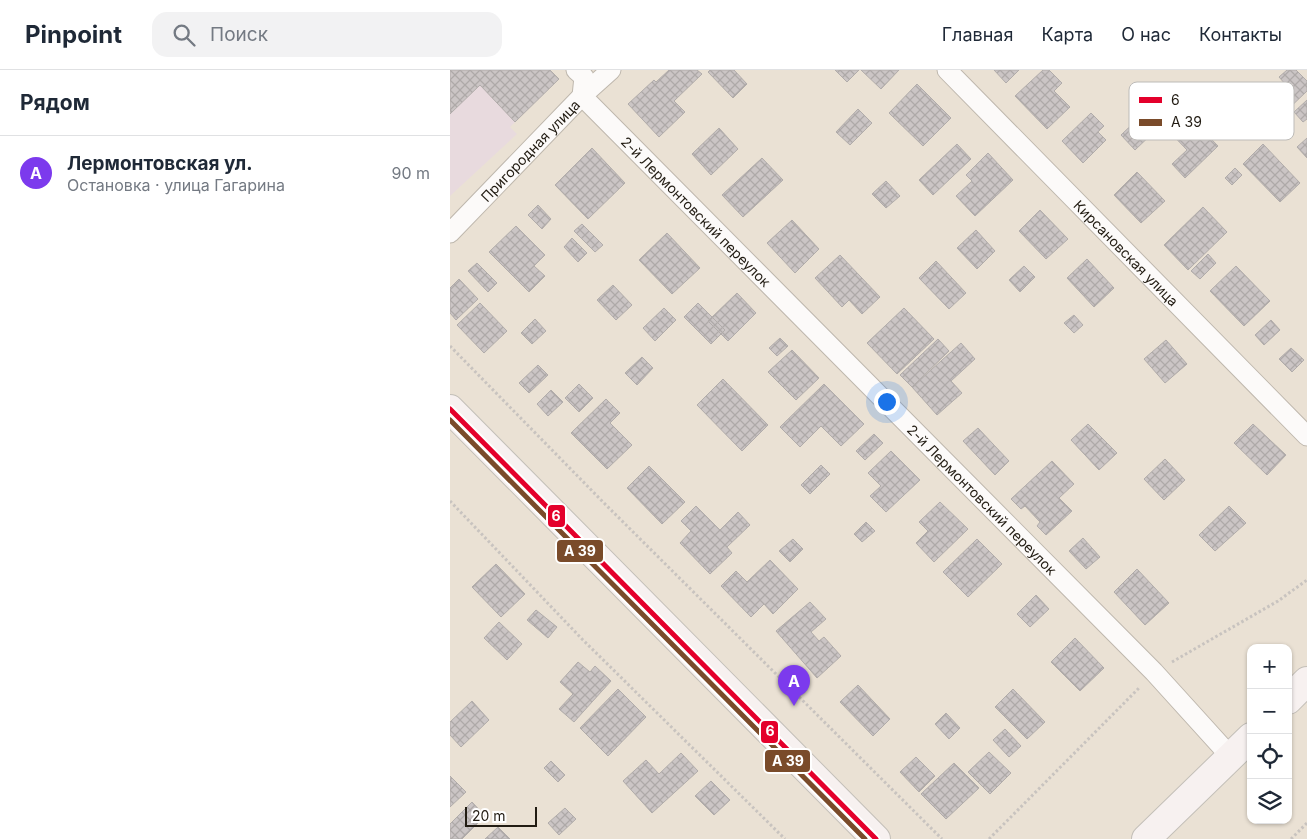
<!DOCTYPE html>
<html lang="ru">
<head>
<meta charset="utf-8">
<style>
  :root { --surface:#fff; --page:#f2f2f3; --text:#1f2937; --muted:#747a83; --line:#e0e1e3; --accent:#7c3aed }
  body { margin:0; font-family:Inter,sans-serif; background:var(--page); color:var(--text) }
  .controls { position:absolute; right:15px; bottom:15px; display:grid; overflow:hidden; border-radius:10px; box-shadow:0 1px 4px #0004 }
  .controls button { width:45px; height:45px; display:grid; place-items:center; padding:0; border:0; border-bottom:1px solid var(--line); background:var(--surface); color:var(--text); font:25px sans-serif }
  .scale { position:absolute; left:15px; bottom:12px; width:72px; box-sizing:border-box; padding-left:5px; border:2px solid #221c13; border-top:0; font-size:14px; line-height:18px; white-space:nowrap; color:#221c13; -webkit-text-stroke:4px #fff; paint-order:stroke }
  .you { position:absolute; left:436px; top:331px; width:18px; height:18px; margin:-12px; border:4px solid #fff; border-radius:50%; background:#1a73e8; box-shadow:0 0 0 8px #1a73e833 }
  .badge { display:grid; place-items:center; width:32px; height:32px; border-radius:50%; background:var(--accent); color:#fff; font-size:16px; font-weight:700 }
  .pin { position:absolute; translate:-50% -41px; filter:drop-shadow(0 1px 2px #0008) }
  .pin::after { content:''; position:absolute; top:26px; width:18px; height:15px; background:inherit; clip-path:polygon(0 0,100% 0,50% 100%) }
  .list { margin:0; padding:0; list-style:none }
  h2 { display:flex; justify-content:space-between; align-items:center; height:65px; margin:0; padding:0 20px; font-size:21px }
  h2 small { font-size:16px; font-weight:400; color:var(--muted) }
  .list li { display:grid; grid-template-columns:32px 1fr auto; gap:15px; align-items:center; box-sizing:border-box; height:75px; padding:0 20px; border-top:1px solid var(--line) }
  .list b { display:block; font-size:19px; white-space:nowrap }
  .list p { margin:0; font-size:16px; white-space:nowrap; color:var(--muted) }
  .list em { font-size:16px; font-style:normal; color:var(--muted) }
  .icon { flex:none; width:28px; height:28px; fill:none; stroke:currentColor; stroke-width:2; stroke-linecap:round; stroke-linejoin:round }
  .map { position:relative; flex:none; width:857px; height:769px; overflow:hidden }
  header { display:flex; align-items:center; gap:30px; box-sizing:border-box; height:70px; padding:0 25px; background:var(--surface); border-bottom:1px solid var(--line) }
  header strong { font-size:24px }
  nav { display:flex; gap:28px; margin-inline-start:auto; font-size:18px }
  .search { width:350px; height:45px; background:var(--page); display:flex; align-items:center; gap:12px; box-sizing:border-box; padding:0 18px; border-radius:15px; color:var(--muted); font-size:19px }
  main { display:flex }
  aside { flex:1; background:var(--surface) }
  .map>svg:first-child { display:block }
  .medical { fill:#e8dade }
  .building { fill:url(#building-cross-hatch); stroke:#b1acaa }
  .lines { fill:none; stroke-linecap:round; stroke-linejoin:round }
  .street-casing { stroke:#beb7ad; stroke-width:21 }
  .primary-casing { stroke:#c3bfb8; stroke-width:30 }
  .path { stroke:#c8c3bf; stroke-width:3; stroke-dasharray:2.5 2.5; stroke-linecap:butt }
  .street { stroke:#fcfaf9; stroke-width:19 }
  .primary { stroke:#f7f1f0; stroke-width:28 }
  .bus-1-casing { stroke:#fff; stroke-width:9 }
  .bus-2-casing { stroke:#fff; stroke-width:9 }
  .bus-1 { stroke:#e4002b; stroke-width:5 }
  .bus-2 { stroke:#7a4b2a; stroke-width:5 }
  .labels { text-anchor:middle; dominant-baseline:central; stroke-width:4.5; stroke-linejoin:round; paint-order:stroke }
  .street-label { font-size:14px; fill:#221c13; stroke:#fff }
  .key { fill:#fff; stroke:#bdbbb8; stroke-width:1 }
  .key-label { font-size:14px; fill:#221c13 }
  .line-badge { stroke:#fff; stroke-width:2 }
  .badge-label { font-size:14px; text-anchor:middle; font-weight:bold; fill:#fff }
</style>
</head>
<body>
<header>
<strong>Pinpoint</strong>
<div class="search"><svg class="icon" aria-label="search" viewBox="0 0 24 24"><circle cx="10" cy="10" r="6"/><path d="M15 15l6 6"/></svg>Поиск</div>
<nav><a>Главная</a><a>Карта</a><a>О нас</a><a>Контакты</a></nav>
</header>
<main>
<aside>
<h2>Рядом<small></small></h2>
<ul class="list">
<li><span class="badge">A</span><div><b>Лермонтовская ул.</b><p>Остановка · улица Гагарина</p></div><em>90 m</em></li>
</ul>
</aside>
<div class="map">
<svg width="857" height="769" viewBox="0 0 857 769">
  <defs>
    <pattern id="building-cross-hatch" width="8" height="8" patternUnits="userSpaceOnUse" patternTransform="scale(1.25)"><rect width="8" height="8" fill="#cbc5c5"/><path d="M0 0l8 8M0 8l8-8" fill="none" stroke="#aea9a8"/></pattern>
  </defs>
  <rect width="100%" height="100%" fill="#eae1d4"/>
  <path class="medical" d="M0 0H100L109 9 60 57 67 64 0 126Z"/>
  <path class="building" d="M0 0H100L109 9 65 52 30 15 0 44Z
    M219 0H247L252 4 224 31 235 42 209 67 178 34 204 10 206 12Z
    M260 0H284L297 14 283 28 258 2Z
    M385 0H409L397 12Z
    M411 0H449L431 19Z
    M544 0H569L556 13Z
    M593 0H599L612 13 604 21 620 37 597 59 565 26Z
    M837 0H846L857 11V21L833 44 820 30 836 15 829 7Z
    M467 14 501 48 473 76 439 43Z
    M713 25 727 40 685 80 671 65Z
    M857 30V49L853 52 844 42Z
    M408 39 422 53 400 75 386 62Z
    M733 40 768 76 735 108 722 94 737 80 715 57Z
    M641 43 654 56 648 62 656 70 633 93 612 71Z
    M269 58 288 79 261 105 242 84Z
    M857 68V88L847 77Z
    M507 74 521 89 483 125 469 110Z
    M813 74 850 113 830 132 793 94Z
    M142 78 175 113 138 149 105 115Z
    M538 83 563 110 525 146 506 126 522 111 516 105Z
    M312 88 333 110 293 147 272 125Z
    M785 98 792 105 782 115 775 108Z
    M687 102 715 131 691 153 664 125Z
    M436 111 450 126 436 138 422 124Z
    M88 135 101 149 92 159 78 145Z
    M753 137 777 162 738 200 714 175Z
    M590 140 618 169 596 189 569 161Z
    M342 150 369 179 345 203 317 173Z
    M132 154 153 175 145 182 124 161Z
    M66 156 95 185 84 196 95 206 79 222 39 182Z
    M526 160 545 181 527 199 507 178Z
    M217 163 250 198 222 224 189 190Z
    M122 168 137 183 128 192 114 177Z
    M758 184 766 193 750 209 741 201Z
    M390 185 430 227 412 244 399 230 392 237 365 208Z
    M637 189 664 218 644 237 617 208Z
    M486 191 516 223 499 239 469 208Z
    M27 193 47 213 38 222 18 201Z
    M574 196 585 207 570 222 559 210Z
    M786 196 820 231 794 256 760 221Z
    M9 209 28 229 6 250 0 243V218Z
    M163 215 182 235 166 250 147 230Z
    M287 223 306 243 278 271 258 251Z
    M30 233 57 261 34 283 7 255Z
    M248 233 275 260 261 274 234 247Z
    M214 238 226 250 205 271 193 258Z
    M454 238 484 269 447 304 417 273Z
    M624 245 633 255 624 263 614 253Z
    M85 249 96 261 82 274 71 263Z
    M821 250 830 260 814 275 805 265Z
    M330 268 338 276 327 286 319 278Z
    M488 269 499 281 462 317 450 305Z
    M716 270 737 294 715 313 694 289Z
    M511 273 525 289 501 311 512 323 487 345 462 317Z
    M841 278 854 290 842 302 829 289Z
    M342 280 369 308 346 330 318 302Z
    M192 287 203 298 187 315 175 303Z
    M88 295 98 305 79 323 69 313Z
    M273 309 318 355 292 381 247 335Z
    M129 314 143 328 129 342 115 328Z
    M374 314 414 354 391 376 371 356 350 377 330 357Z
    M101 320 113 332 98 346 87 334Z
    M156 329 170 343 160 353 182 375 157 399 121 363Z
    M638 354 667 383 649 400 621 370Z
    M803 354 836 385 817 405 784 373Z
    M528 358 559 391 545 405 513 371Z
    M424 364 433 373 415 390 406 381Z
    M441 381 470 410 436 442 420 426 431 416 418 403Z
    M715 389 735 410 714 430 694 409Z
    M602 391 624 414 609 428 622 441 596 465 587 456 590 452 575 436 571 439 561 429Z
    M371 395 380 404 360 424 351 415Z
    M199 396 235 432 212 454 177 418Z
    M490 432 518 459 484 492 466 473 478 461 469 452Z
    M246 436 270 460 288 442 300 455 277 477 282 483 260 504 230 473 241 461 231 451Z
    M779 436 796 453 765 481 749 465Z
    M416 452 425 461 412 472 404 464Z
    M633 468 650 487 636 499 619 481Z
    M343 469 353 479 340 492 329 481Z
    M527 469 552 494 518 527 493 502Z
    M320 490 348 519 323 544 314 534 301 547 271 516 286 501 297 512Z
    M46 494 75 524 51 547 22 517Z
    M687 499 719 533 695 555 664 522Z
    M586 525 599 539 580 557 567 544Z
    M360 532 376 549 361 562 369 571 374 567 391 586 367 608 326 561Z
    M86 540 107 557 98 568 77 550Z
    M49 552 72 574 57 590 34 568Z
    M625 568 654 598 630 621 601 592Z
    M128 592 140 602 145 596 161 611 124 652 109 639 123 624 110 612Z
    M408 615 440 649 423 666 390 632Z
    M168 619 196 647 158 686 130 658Z
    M563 619 595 652 577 669 545 637Z
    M22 631 39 650 11 677 0 665V652Z
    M496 643 510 658 499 669 485 654Z
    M555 659 571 676 559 687 543 670Z
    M539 682 561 703 540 724 518 702Z
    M231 683 248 701 202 743 173 711 196 690 209 704Z
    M466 687 485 706 469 722 450 702Z
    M101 691 115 705 108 712 94 698Z
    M504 693 529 718 496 749 471 724Z
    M0 706 16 722 0 737Z
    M261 711 280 730 264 745 245 726Z
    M22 732 35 746 12 769H0V754Z
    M115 738 126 749 109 765 98 753Z
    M48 757 60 769H35Z"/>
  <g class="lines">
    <defs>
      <g id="street">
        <path id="s1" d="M126 0 134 7 132 26 704 602 781 687"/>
        <path id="s2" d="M497 0 857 366"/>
        <path id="s3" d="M0 163 132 26 161 0"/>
      </g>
      <path id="primary" d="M0 339 426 769
        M838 630 857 611
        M696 769 801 667"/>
    </defs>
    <use href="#street" class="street-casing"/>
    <use href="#primary" class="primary-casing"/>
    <path class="path" d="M0 276 154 433 492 769
      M0 431 132 569 335 769
      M722 592 828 531 857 510
      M539 769 690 617
      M841 769 857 753"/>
    <use href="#street" class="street"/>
    <use href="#primary" class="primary"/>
    <defs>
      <path id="bus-1" d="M0 339 426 769"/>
      <path id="bus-2" d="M0 350 415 769"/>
    </defs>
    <use href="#bus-1" class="bus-1-casing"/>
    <use href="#bus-2" class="bus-2-casing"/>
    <use href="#bus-1" class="bus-1"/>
    <use href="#bus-2" class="bus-2"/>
  </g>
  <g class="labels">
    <g class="street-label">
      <text stroke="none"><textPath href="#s3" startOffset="115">Пригородная улица</textPath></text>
      <text stroke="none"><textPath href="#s1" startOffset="192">2-й Лермонтовский переулок</textPath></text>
      <text stroke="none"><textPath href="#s2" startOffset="256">Кирсановская улица</textPath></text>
      <text stroke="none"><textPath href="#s1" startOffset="598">2-й Лермонтовский переулок</textPath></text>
    </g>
  </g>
  <rect x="679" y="12" width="165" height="58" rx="8" class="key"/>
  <rect x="689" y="27" width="23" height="6" fill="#e4002b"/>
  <rect x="689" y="49" width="23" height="7" fill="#7a4b2a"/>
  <g class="key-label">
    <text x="721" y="35">6</text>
    <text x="721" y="57">А 39</text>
  </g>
  <g class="line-badge">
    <rect x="97" y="434" width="19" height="24" rx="5" fill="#e4002b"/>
    <rect x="106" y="469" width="48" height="24" rx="5" fill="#7a4b2a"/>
    <rect x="310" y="650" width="19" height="24" rx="5" fill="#e4002b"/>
    <rect x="314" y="679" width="47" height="24" rx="5" fill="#7a4b2a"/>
  </g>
  <g class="badge-label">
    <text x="106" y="451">6</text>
    <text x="130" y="486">А 39</text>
    <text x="320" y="666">6</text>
    <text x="338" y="696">А 39</text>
  </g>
</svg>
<div class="controls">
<button>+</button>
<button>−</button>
<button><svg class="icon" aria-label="locate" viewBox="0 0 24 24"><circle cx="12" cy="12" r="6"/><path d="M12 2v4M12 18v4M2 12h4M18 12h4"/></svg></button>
<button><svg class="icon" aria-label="layers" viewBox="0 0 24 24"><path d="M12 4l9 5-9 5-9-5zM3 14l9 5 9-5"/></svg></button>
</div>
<div class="scale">20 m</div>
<div class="you"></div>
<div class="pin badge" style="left:344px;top:636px">A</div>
</div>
</main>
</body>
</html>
